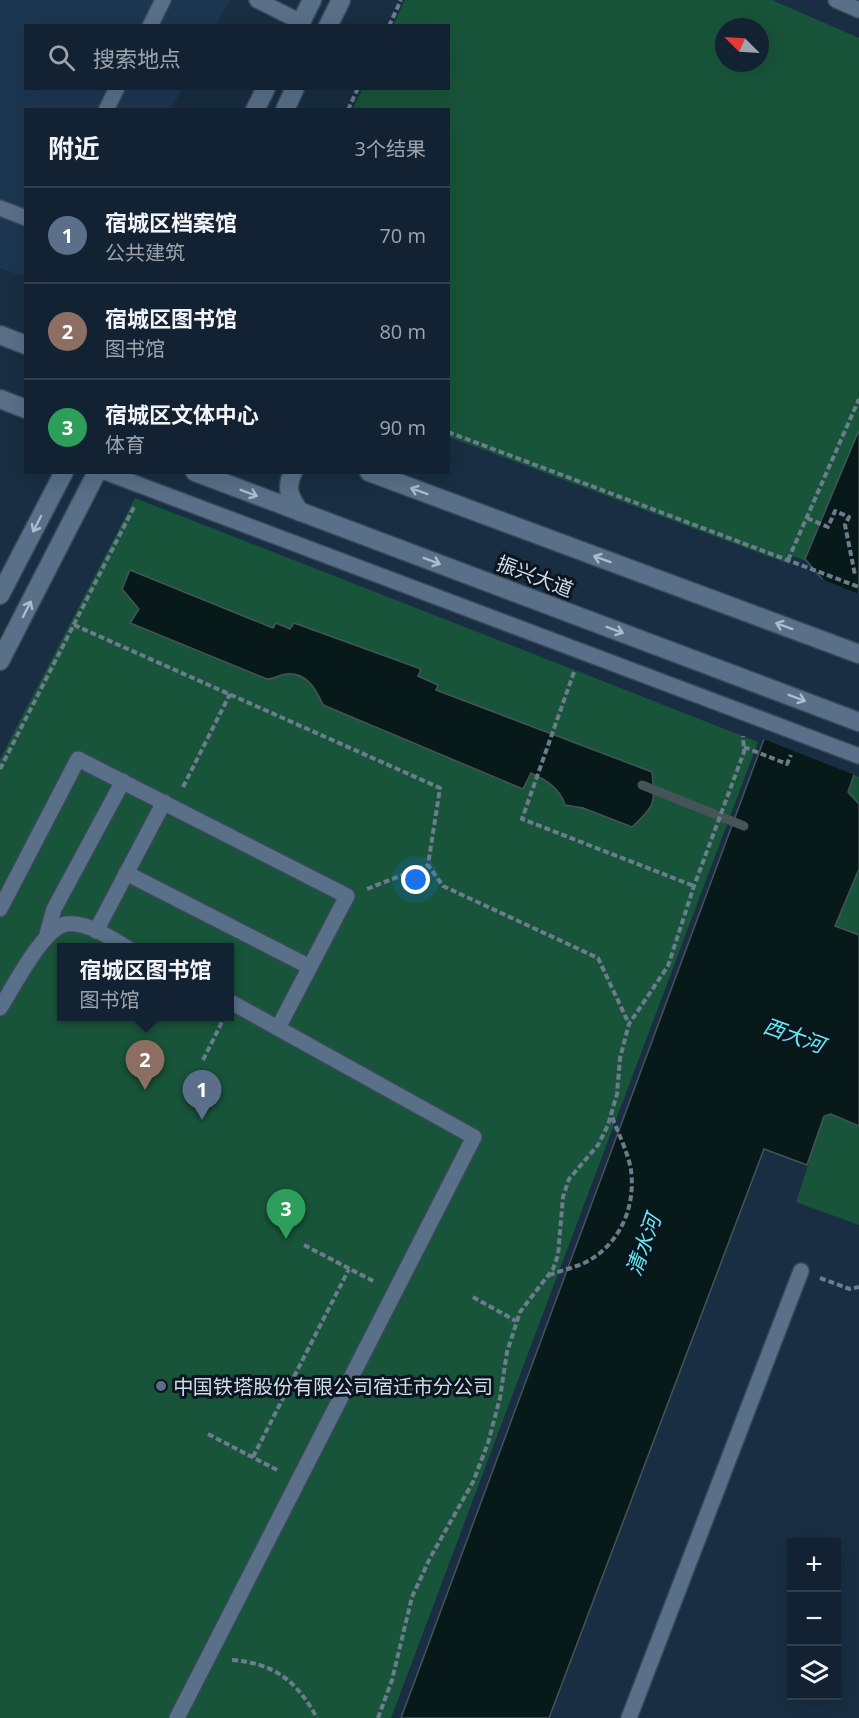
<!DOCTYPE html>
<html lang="zh">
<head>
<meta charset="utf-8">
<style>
  :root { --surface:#132232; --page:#202f3e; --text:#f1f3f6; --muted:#9da4ac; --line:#323f4d; --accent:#0b8043 }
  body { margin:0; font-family:"Open Sans","Noto Sans SC",sans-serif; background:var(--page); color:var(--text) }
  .controls { position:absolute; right:18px; bottom:18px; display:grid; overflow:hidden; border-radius:0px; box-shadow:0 6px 24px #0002 }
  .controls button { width:54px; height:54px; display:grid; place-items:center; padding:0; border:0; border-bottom:2px solid var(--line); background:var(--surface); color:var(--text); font:30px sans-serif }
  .compass { position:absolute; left:715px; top:18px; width:54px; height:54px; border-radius:50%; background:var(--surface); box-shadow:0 6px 24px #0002; rotate:294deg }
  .you { position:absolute; left:416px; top:880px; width:21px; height:21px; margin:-15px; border:4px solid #fff; border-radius:50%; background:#1a73e8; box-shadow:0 0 0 9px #1a73e833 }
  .badge { display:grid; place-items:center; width:39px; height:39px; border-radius:50%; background:var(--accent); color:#fff; font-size:20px; font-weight:700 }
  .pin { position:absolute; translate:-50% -50px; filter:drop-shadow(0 2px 3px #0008) }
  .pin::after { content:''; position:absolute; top:32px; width:21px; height:18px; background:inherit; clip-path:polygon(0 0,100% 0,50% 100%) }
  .popup { position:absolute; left:57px; top:943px; width:177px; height:78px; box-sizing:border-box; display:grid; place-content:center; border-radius:0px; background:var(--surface); filter:drop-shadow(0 2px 4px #0005); font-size:20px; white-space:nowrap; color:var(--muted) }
  .popup b { font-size:22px; color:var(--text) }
  .popup::after { content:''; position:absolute; left:50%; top:100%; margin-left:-12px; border:12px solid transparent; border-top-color:var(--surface) }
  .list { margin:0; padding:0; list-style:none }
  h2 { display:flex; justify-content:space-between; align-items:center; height:78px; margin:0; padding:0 24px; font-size:26px }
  h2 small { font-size:20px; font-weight:400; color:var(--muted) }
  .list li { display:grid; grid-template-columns:39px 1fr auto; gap:18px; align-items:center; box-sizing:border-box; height:96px; padding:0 24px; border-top:2px solid var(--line) }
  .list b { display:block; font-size:22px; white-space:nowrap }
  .list p { margin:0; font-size:20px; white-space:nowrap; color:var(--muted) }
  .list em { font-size:20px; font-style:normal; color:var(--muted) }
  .icon { flex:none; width:33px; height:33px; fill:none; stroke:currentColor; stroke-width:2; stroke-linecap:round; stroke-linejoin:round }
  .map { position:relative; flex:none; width:859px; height:1718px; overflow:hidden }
  .search { position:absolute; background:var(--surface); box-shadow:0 6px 24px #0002; left:24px; top:24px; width:426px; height:66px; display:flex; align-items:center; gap:15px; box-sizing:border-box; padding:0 21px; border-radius:0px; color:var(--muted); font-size:22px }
  .panel { position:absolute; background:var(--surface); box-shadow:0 6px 24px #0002; left:24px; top:108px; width:426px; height:366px; border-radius:0px }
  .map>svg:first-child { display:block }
  .built { fill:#1d3751 }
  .green { fill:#18543a; fill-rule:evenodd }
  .water { fill:#08191a; stroke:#445458; stroke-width:1.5 }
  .pier { fill:#192e42 }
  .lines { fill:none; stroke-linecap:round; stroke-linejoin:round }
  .stream { stroke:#445458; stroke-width:9 }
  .lane-casing { stroke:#38495a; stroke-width:18 }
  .secondary-casing { stroke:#38495a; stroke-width:21 }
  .path { stroke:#6b7c8d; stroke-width:4; stroke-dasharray:6 3; stroke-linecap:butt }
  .lane { stroke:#597088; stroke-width:15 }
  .secondary { stroke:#597088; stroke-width:18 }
  .oneway { stroke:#acbccd }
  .service-dot { fill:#5c6f8a; stroke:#0c151f; stroke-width:2 }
  .labels { text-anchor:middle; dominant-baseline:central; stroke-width:6; stroke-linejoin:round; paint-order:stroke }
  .street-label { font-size:20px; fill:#d0dcea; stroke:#0c151f }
  .poi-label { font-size:20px; fill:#d0dcea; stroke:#0c151f; text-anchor:start }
  .water-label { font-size:21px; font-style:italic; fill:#61ebf1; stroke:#0c151f }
</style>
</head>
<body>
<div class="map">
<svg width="859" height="1718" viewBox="0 0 859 1718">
  <rect width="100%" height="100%" fill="#192e42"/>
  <path class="built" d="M0 0H230L216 25 26 26V88L182 89 171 109 26 110 25 277 0 268Z"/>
  <path class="green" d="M405 0H772L859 38V581L793 556 789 564 449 437 448 110H352L362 89 448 88V26L393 25ZM724 27H760V63H724Z
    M135 498 758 742 391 1718H0V759ZM61 948H229V1016H61Z
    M854 775 859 777V804L848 792Z
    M859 869V935L835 926Z
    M831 1114 857 1125 859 1122V1225L796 1202 824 1116Z"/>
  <path class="water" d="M859 430V760L848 792 859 804V869L835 926 859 935V1126L831 1114 824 1116 807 1165 764 1149 549 1718H401L823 580 805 559Z
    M130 570 273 628 276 623 290 629 294 623 421 669 418 676 438 685 436 690 652 772C655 803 656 805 632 827L583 808 565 805C560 788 546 780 531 773L523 789 323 705C316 689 307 672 286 674 279 675 274 679 267 679L130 623 139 609 122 589Z"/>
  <path class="pier" d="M817 577 859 594V769L857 776 761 738 820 580Z"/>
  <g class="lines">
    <path class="stream" d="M642 785 744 826"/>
    <defs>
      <path id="lane" d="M257 0 301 22
        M836 0 859 10
        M150 26 163 0
        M106 110 117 88
        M0 208 26 218
        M105 472 859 756
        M126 873 310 967
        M0 909 78 759 347 896 278 1028
        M96 931 164 802
        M47 934 54 909 123 781
        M0 1008C13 988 43 928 66 924 87 921 110 938 128 948
        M177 1718 474 1137 229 1001
        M629 1718 801 1271"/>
      <path id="secondary" d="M299 26 312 0
        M328 26 341 0
        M255 110 266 88
        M285 110 295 88
        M0 335 26 345
        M0 399 26 409
        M195 472 859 722
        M293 472C285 489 290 498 300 512
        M369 472 859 654
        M0 595 64 472
        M0 661 97 472"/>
    </defs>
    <use href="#lane" class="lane-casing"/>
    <use href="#secondary" class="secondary-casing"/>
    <path class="path" d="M389 26 401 0
      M348 110 358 88
      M448 432 859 587
      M807 518 828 527 835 511 849 517 845 525 855 575
      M788 560 859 399
      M74 625 440 788 428 865 443 886 598 958 629 1024
      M574 672 522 819 694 886
      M744 747 787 764 791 755
      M0 769 135 505
      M183 787 230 694
      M367 889 428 865
      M203 1060 223 1020
      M304 1245 375 1282
      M549 1275C560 1271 573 1268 584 1263 619 1246 636 1208 631 1170 628 1152 617 1131 611 1114
      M820 1278 850 1289 859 1287
      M473 1297 516 1321
      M208 1434 279 1471
      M253 1457 349 1269
      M232 1660C274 1663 297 1681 317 1718
      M378 1718 392 1680 412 1597 430 1558 473 1482 488 1443 500 1398 507 1352 520 1312 553 1269 558 1255 563 1197 569 1179 598 1145 608 1125 617 1094 620 1058 629 1024 668 966 694 886 744 752 743 736"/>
    <use href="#lane" class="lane"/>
    <use href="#secondary" class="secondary"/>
  </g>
  <defs><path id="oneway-shaft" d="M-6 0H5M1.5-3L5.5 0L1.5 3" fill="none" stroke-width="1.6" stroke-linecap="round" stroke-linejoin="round" transform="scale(1.5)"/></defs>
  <g class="oneway">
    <use href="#oneway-shaft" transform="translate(419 491) rotate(-160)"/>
    <use href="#oneway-shaft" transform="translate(249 493) rotate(21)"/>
    <use href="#oneway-shaft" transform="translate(37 524) rotate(117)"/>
    <use href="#oneway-shaft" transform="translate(602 559) rotate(-160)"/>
    <use href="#oneway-shaft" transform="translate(432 561) rotate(21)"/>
    <use href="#oneway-shaft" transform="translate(27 609) rotate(-63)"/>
    <use href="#oneway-shaft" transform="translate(784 626) rotate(-160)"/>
    <use href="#oneway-shaft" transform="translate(615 630) rotate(21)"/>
    <use href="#oneway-shaft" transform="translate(797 698) rotate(21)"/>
  </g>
  <circle class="service-dot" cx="161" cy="1386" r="6"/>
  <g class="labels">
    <g class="street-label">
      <text transform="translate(535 576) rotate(21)">振兴大道</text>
    </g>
    <g class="poi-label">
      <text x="173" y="1386">中国铁塔股份有限公司宿迁市分公司</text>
    </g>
    <g class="water-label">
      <text transform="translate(794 1035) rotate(20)">西大河</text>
      <text transform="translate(643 1245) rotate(-70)">清水河</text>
    </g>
  </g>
</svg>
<div class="controls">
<button>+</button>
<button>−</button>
<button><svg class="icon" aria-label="layers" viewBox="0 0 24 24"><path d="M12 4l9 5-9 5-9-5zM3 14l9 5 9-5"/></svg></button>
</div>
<svg class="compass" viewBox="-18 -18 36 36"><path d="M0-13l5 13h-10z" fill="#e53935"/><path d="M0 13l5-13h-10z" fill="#9da4ac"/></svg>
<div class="you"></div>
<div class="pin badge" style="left:202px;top:1120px;background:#5c6f8a">1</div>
<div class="pin badge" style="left:145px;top:1090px;background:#8d6e63">2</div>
<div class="popup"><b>宿城区图书馆</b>图书馆</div>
<div class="pin badge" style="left:286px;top:1239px;background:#2e9e5b">3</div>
<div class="search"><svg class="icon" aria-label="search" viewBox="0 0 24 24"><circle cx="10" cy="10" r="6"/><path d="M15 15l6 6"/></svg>搜索地点</div>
<section class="panel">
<h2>附近<small>3个结果</small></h2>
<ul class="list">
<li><span class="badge" style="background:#5c6f8a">1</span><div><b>宿城区档案馆</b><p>公共建筑</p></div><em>70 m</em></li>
<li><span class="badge" style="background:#8d6e63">2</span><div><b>宿城区图书馆</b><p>图书馆</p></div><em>80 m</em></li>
<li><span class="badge" style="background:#2e9e5b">3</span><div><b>宿城区文体中心</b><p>体育</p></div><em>90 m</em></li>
</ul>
</section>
</div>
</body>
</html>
